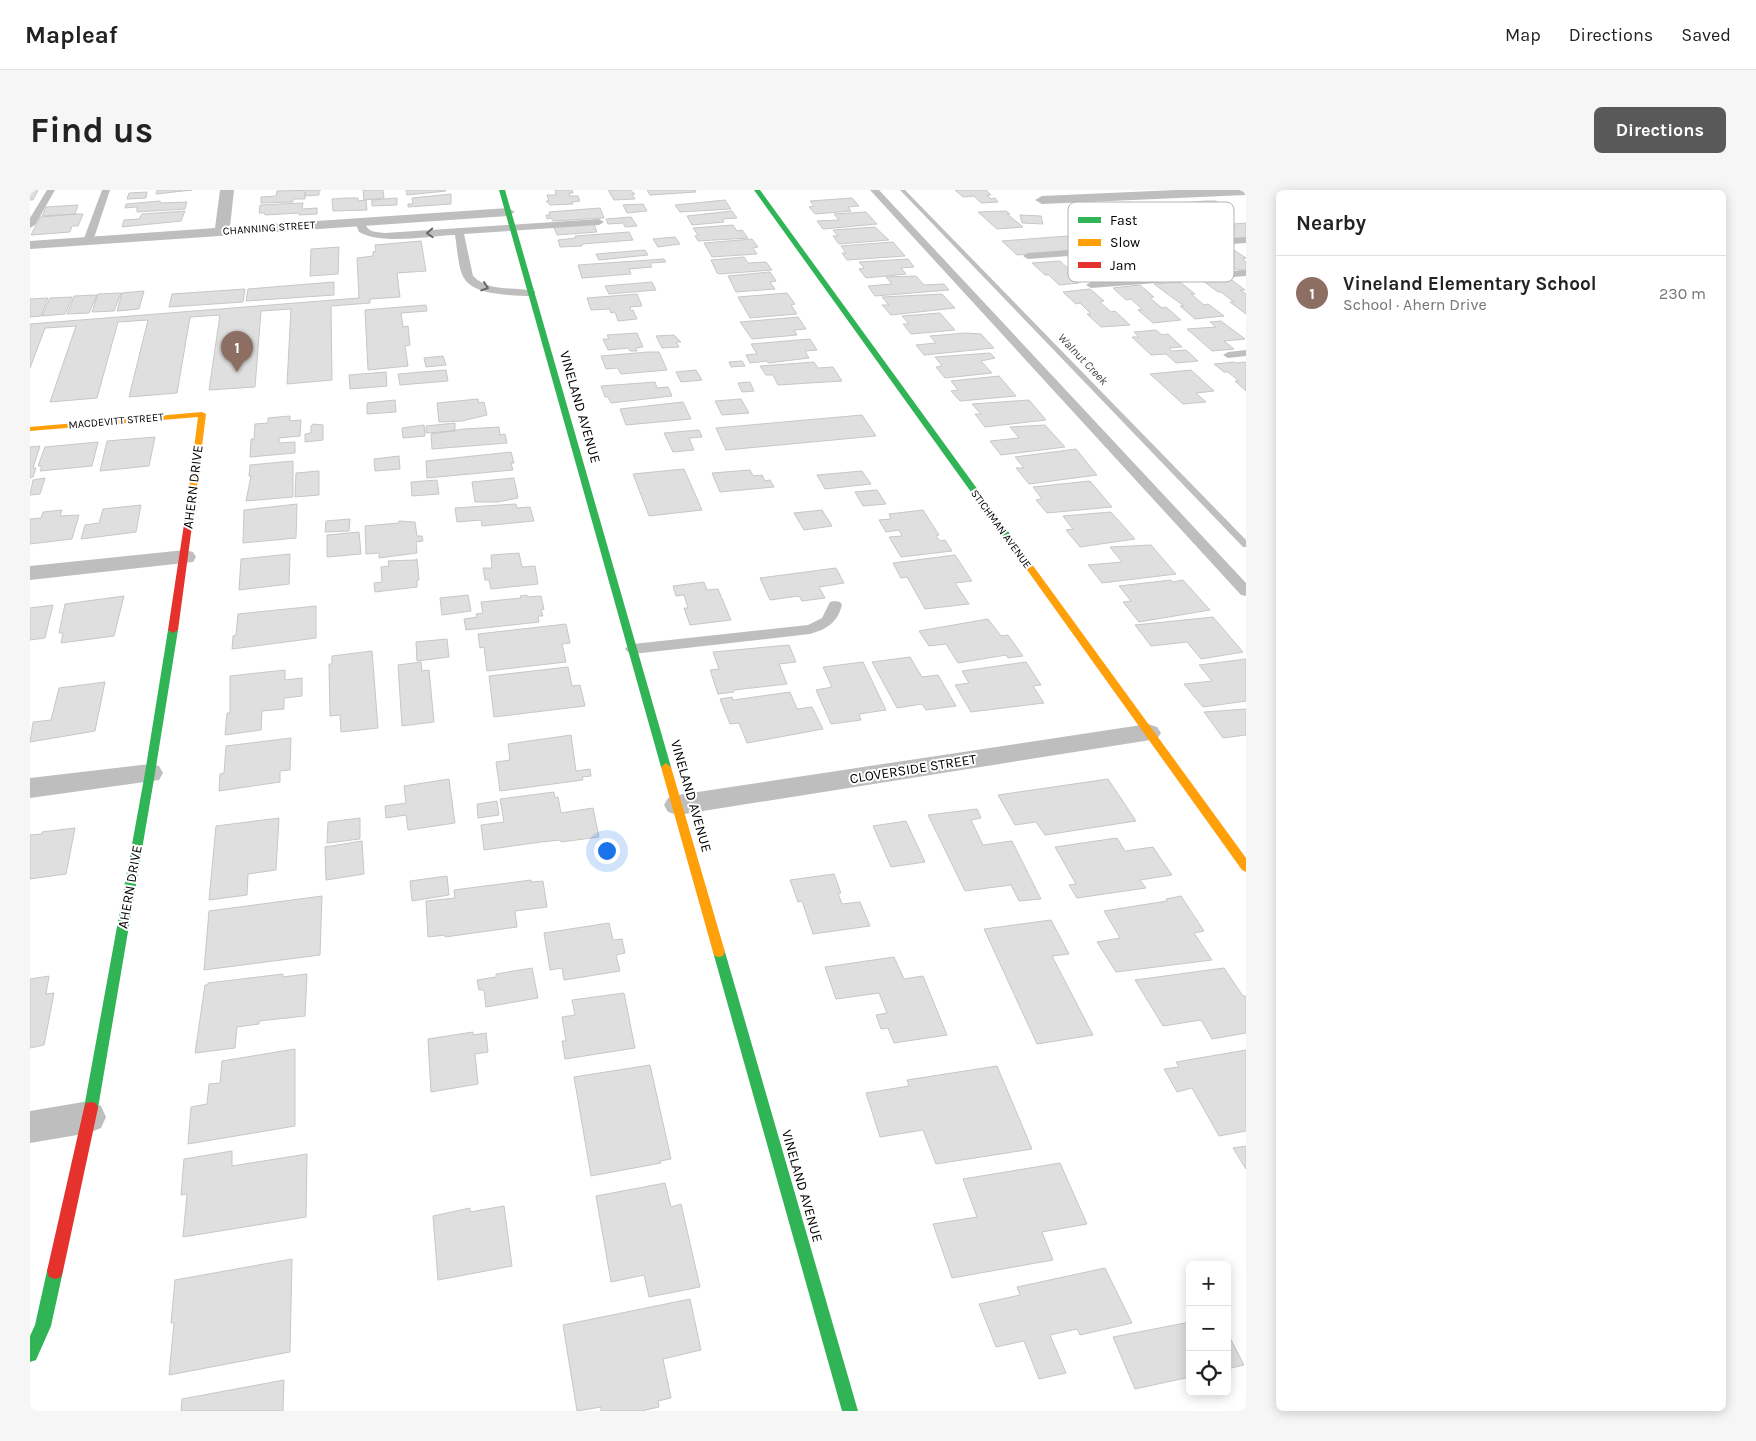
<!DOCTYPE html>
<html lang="en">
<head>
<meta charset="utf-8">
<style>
  :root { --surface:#fff; --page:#f6f6f6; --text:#222; --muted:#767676; --line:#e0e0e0; --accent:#595959 }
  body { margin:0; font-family:Karla,sans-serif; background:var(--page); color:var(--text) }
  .controls { position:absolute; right:15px; bottom:15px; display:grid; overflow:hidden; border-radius:8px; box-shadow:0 2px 12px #0003 }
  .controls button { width:45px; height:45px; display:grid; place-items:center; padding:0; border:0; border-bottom:1px solid var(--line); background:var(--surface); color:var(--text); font:25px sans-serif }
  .you { position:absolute; left:576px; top:660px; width:18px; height:18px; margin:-12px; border:4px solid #fff; border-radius:50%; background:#1a73e8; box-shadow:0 0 0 8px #1a73e833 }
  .badge { display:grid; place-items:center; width:32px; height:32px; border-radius:50%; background:var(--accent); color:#fff; font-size:16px; font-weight:700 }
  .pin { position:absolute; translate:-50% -41px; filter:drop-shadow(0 1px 2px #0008) }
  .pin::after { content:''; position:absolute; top:26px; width:18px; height:15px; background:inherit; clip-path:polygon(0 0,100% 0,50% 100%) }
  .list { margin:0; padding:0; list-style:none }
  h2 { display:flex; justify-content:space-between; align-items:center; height:65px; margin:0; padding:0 20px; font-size:21px }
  h2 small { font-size:16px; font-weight:400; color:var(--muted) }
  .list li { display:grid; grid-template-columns:32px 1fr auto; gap:15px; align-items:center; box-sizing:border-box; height:75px; padding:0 20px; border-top:1px solid var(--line) }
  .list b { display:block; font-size:19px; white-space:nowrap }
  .list p { margin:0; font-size:16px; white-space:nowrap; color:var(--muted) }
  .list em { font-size:16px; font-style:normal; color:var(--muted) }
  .icon { flex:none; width:28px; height:28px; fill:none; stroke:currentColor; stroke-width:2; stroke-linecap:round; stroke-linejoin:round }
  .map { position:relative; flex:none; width:1216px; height:1221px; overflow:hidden; border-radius:8px }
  header { display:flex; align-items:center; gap:30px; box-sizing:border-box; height:70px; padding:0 25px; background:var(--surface); border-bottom:1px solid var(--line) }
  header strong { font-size:24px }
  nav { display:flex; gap:28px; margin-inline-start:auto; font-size:18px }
  .intro { display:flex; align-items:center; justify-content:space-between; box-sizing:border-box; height:120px; padding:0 30px }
  h1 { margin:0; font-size:35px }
  .button { padding:12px 22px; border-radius:8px; background:var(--accent); color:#fff; font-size:18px; font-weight:700 }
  main { display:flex; gap:30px; padding:0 30px }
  aside { flex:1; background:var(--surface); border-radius:8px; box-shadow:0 2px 12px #0003 }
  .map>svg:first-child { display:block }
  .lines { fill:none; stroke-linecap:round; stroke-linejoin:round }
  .stream { fill:#bfbfbf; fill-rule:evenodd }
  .building { fill:#dfdfdf; stroke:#c7c7c7 }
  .lane { fill:#bebebe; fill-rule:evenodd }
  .street { fill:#bebebe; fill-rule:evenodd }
  .fast { fill:#30b455; fill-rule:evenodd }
  .slow { fill:#ff9f0a; fill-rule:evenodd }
  .jam { fill:#e5322d; fill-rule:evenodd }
  .oneway { stroke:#686868 }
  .labels { text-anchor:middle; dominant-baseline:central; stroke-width:4; stroke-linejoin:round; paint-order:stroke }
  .far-street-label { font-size:11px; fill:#000; stroke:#fff }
  .far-water-label { font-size:12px; font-style:italic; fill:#444; stroke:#fff }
  .street-label { font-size:14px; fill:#000; stroke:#fff }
  .key { fill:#fff; stroke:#b2b2b2; stroke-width:1 }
  .key-label { font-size:14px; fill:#000 }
</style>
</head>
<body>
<header>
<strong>Mapleaf</strong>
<nav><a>Map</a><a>Directions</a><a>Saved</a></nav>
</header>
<div class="intro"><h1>Find us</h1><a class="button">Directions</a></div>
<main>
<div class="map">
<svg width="1216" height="1221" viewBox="0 0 1216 1221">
  <rect width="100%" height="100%" fill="#fff"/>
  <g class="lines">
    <path class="stream" d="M870 0H875L1216 350V357H1213Z"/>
  </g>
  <path class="building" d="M0 0H8L3 10H0Z
    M127 0H162L126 4Z
    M291 0 289 1V5L275 6V2V9H263V12L231 13V7L246 6 247 1Z
    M333 0H353L354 8 334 10Z
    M376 0H415L416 1 377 5Z
    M525 0H542L543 3H539L540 6H548L550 11 542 12 543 14 520 15 516 11H519L517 5H526Z
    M578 0H600L605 4H602L605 9 584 10Z
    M617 0H665L666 2 620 5Z
    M925 0H956L961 5H957L961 9 965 8 968 12 951 13 944 6 933 7Z
    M117 2 116 8 97 9 99 3Z
    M421 4V14L378 17V14H383L382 8Z
    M316 8H328V11L336 10 337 20 303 21 302 9Z
    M367 8V15L342 16V10Z
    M822 8 829 16 818 17 821 21 785 24 779 17 784 16 780 11Z
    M695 10 701 19 650 22 645 15Z
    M130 11 131 13 157 12 155 19 107 22V17L95 18 96 14Z
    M1175 11H1186L1197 18H1193L1197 21 1168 23 1153 13Z
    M273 13 272 19 287 18V24L269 25V23L235 25V23H229L230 15Z
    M613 14 617 21 597 23 593 15Z
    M48 15 45 24 12 26 16 17Z
    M570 18 574 28 523 31 521 28 517 29 516 25H520L519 22Z
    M155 21 151 31 92 37 94 30 109 29 112 24Z
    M702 21 707 28 692 29 694 32 662 35 657 26Z
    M976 21 980 24H977L993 37 967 39 948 22Z
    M836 22 847 34 793 39 787 31 809 30 804 24Z
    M47 24H53L48 36H42L40 42 1 45 10 27Z
    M990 25 1011 26 1013 34 992 33Z
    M601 27 607 36 595 37 593 33 578 34 576 29Z
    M1216 33V48L1120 55 1102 42Z
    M564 34 567 42 527 45 523 35Z
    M703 35 707 41 712 40 718 48 668 51 665 46 668 45 663 38Z
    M845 37 859 50 809 54 803 46H808L803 40Z
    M599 42 603 50 552 54V56L530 57 528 50 546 48 545 46Z
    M1091 42 1108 55 987 65 972 51Z
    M645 47 650 54 628 57 623 49Z
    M722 49 728 57 723 58 727 64 682 67 674 53Z
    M391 51 396 81 367 83 370 107 340 109V113L301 116 302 190 257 194 261 119 231 121 225 197 179 200 190 125 160 127 147 203 99 207 118 130 88 132 67 208 20 212 46 136 15 138 0 178V134L329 108 327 68 343 66V62L346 61 345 55Z
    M863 52 875 66 817 70 812 63H816L811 56Z
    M309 57 308 84 280 86 281 59Z
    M1201 58 1216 68 1213 69 1216 72V80H1207L1175 60Z
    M615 60 618 65 569 70 566 64Z
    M714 67 718 73 736 72 742 80 690 84 687 83 681 70Z
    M634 69 636 72 620 73 622 77 599 79 601 84 552 88 548 75Z
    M878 69 884 77 871 78 876 84 836 88 829 79 834 78 829 72Z
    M1030 71 1043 83H1038L1049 93 1029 95 1019 85H1015L1002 73Z
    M740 82 746 91 740 92 745 99 706 102 698 86Z
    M886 86 894 95 914 94 919 100 845 106 838 96 862 94 856 87Z
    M1199 88 1215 100H1210L1216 104V124L1200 112H1204L1191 102H1188L1172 90Z
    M304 92V105L216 111 218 99Z
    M622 92 626 100 579 104 575 96Z
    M1150 92 1165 104H1161L1174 115 1178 114 1194 126 1165 129 1150 116H1154L1124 94Z
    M1110 95 1124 107 1120 108 1132 118 1136 117 1151 130 1123 133 1108 120 1112 119 1101 109 1096 110 1083 98Z
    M215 99 213 112 139 117 142 104Z
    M1060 99 1074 111 1070 112 1081 122 1085 121 1100 135 1071 137 1057 124H1061L1050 113 1046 114 1033 102Z
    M114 101 109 119 87 121 92 103Z
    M91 103 84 121 62 122 68 104Z
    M757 103 765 114 761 115 767 124 720 128 708 107Z
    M607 104 612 116 600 117 601 121 603 120 607 129 588 131 585 122 581 123 580 119 561 120 557 108Z
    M912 104 925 118 861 125 852 115H859L852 107Z
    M67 105 59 123 37 124 44 106Z
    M42 107 35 124 12 126 20 108Z
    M18 108 11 126 0 127V109Z
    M396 115 397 121 371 123 373 137 378 136 380 155 375 156 378 176 338 180 335 120Z
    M910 123 925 140 881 144 873 134H879L872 126Z
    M768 127 776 139 764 140 767 145 722 149 710 132Z
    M1191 131 1215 149 1194 151 1204 159 1182 161 1157 139 1186 137 1180 132Z
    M1126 140 1132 145 1138 144 1152 157 1139 158 1142 161 1156 160 1168 171 1146 173 1136 164 1121 165 1102 147H1109L1104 142Z
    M607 143 613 157 606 158 607 161H600L598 158 578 160 573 149H579L577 145Z
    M935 143 951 144 964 158 894 165 886 155 906 153 900 146Z
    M644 145 651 152H646L649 157 632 158 626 146Z
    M780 149 787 160 775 161 779 168 738 173 737 171 720 173 716 165 727 164 721 154Z
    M618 162H629L637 180 591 184 588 178 576 179 571 166Z
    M960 163 965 168 951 171 962 183 915 188 906 177 912 176 905 167Z
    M413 166 416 175 396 177 394 168Z
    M712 171 715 176 701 177 699 172Z
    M784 172 788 178 803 177 812 191 748 195 743 185H736L730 176Z
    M1204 172 1206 173 1216 172V201L1205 191H1209L1198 182H1194L1184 174Z
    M416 180 418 191 370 195 368 184Z
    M666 180 672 190 651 192 646 182Z
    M1161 180 1184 201 1166 203 1176 212 1153 214 1120 184Z
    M356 182 357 196 320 199 319 185Z
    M969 186 986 206 930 211 921 201 928 200 921 191Z
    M625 192 627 198 638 197 642 206 581 213 578 207H575L571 196Z
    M720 192 724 201 712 202 708 193Z
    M448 209 449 213 454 212 457 225 432 231 409 232 407 213Z
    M711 209 719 223 692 225 685 211Z
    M365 210 366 222 337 224V213Z
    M999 210 1016 230 955 237 945 224H951L942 214Z
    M653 212 661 229 596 235 590 219Z
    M832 225 846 246 696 260 686 238Z
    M260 226V231L271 230 270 246 249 248V253L265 252V263L220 267 221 249H224L225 234 238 233V228Z
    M425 233V241L396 243V236Z
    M283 234 293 235V250L275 252V244L281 243V236Z
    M394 235 395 246 373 248 372 238Z
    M1015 235 1035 257 971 265 960 251 989 248 980 237Z
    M469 237 470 245 475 244 477 253 402 259 401 244 434 239Z
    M669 240 672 247 659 248 664 260 643 262 634 243Z
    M125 247 119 276 70 281 77 251Z
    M68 252 62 276 10 281 12 276H8L15 257Z
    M10 256 3 278H6L3 287 0 288V257Z
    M1046 259 1067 285 999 294 986 278H994L985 267Z
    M481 262 484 273H481L483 280 397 288 396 271Z
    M369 266 370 279 345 281 344 269Z
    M263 271V307L216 311 221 286H219L220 275Z
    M654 279 672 320 619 326 603 284Z
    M720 280 723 286 732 285 735 291 740 290 744 297 690 302 682 283Z
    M289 281V305L265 307 266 283Z
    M832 281 841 294 795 299 787 285Z
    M15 288 10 304 0 305 3 290Z
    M484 288 488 308 468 312H445L442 292Z
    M407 290 409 304 382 306 381 292Z
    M1060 291 1082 317 1017 323 1006 310 1012 309 1003 297Z
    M847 300 856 314 833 316 825 302Z
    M267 314 266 348 213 353 214 320Z
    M486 314 487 318 500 317 504 331 452 336 451 330 427 332 425 318Z
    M111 315 106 342 51 349 55 335 69 333 73 319Z
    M32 320 30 326 49 325 42 349 0 354V329L11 328 13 322Z
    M792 320 802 336 774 340 764 323Z
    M893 320 909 345 906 346 910 351 915 350 922 361 871 367 859 347 872 346 869 340 856 342 849 330 861 329 859 324Z
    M1081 322 1105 349 1050 357 1036 340 1043 339 1033 326Z
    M320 329 319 341 295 342 296 331Z
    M369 331 385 332 387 346H392L393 351 386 352 387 363 349 368V363L336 364 335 336 369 333Z
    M329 342 331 364 297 367V345Z
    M1121 355 1146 384 1072 393 1058 375 1092 372 1080 357Z
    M489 363 492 377 505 376 508 394 461 399 459 390H455L453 378H462L461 365Z
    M260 364 259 394 209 400 211 369Z
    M925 365 942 391 925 393 939 414 895 419 877 387 871 388 863 373Z
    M385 370 387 369 389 390H387V397L345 402 344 393 352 392 351 377 359 376 358 371Z
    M806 378 814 393 789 397 795 408 772 411 769 406 740 410 730 388Z
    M1141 390 1142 392 1153 390 1180 420 1109 432 1093 412 1101 411 1089 396Z
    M674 392 677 400 688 399 701 430 660 435 654 418H658L654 405 646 406 643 396Z
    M438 405 441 421 412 425 410 408Z
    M497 405V407L511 406 514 419 511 420 513 426H508L509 432 436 440 434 429 447 427 446 424 453 423 451 412 491 408 490 406Z
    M94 406 84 446 31 453 33 443H29L35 414Z
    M23 415 15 448 0 450V418Z
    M286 416V448L202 459 203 446 206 445 208 424Z
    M1183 427 1213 462 1171 469 1157 452 1121 456 1105 435Z
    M958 429 971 446 978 445 993 466 978 468 976 465 928 473 916 454 899 456 889 441Z
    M536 434 540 453 532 454 536 472 457 481 454 457 450 458 448 444Z
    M417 449 419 467 387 471 386 452Z
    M759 455 766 472 749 474 757 494 704 500V502L688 504 680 480 689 479 683 462Z
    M342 461 348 538 311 542 310 525 300 526 299 474H302V466Z
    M880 467 892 487 908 485 926 516 896 520 892 514 867 518 842 472Z
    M1216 469V511L1173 517 1154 494 1182 491 1169 475Z
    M391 472 392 481 399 480 404 532 372 536 368 475Z
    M833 472 856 520 829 524 831 530 801 534 786 500 802 497 793 477Z
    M996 472 1011 495 1003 496 1014 513 941 522 925 495 939 493 932 481Z
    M538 477 542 496 550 495 555 516 464 527 459 486Z
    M255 480V490L272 488V506L254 508V519L232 521 231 540 195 545 197 523H200V486Z
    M75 492 65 541 0 552 3 532 21 530 29 498Z
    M760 502 767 519 782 517 793 539 717 553 709 533 700 534 690 509 702 507 703 510Z
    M1216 519V545L1193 548 1174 522Z
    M541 545 546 581 560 579 561 586 552 587 553 590 470 601 466 572 480 570 478 554Z
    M261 548 260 580 250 581V592L189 601 190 584 194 583 196 556Z
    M419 589 425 633 378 640 376 625 356 628 355 616 376 613 374 596Z
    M1078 589 1106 631 1015 645 1006 632 985 635 968 605Z
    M524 602 525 608 528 607 531 623 563 618 569 647 531 652V650L511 652 454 660 451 635 474 632 470 609Z
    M467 611 469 625 448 628 447 614Z
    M947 619 951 628 941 630 953 655 982 651 1011 709 989 711 981 695 935 701 898 625Z
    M249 628 246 680 218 684 217 705 179 710 186 636Z
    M330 628V649L297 653 298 632Z
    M876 631 895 672 861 677 843 636Z
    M45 638 36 684 0 689V645L12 644V642Z
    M1087 648 1095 661 1123 657 1142 685 1110 690 1116 698 1047 708 1039 695 1046 694 1025 657Z
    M332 651 334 684 296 690 295 657Z
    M804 684 811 703H808L812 714 830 712 840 736 783 744 772 711 768 712 760 690Z
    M417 686 419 705 382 711 380 691Z
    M501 690V692L513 691 517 717 485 721 487 737 415 747V745L398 747 396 711 425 708 424 700Z
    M292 706 290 765 174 780 179 721Z
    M1151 706 1174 741 1164 743 1182 770 1086 782 1067 752 1090 748 1074 721 1137 711 1136 709Z
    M1021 730 1039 764 1022 766 1063 845 1007 854 954 739Z
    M579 733 583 750 592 749 595 763 586 765 590 781 534 790 532 778 520 780 514 743Z
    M864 767 874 789 893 786 917 845 864 853 858 838 851 839 846 825 857 823 849 803 806 809 795 777Z
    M502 778 508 808 456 817 454 800H449L447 790 466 787V784Z
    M1194 778 1213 806H1216V843L1182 849 1171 830 1133 836 1105 790Z
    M253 784V787L277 784 275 826 229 831V834L207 837 205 858 165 863 175 795H178V793Z
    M19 786 16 804 24 803 14 855 0 858V789Z
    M594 803 605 858 535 869 532 851H536L532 827 545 825 542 810Z
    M443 842V845L456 843 458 862 445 864 448 894 401 902 398 849Z
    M265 859V936L158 954 161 917 177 914 179 894 190 893 192 871Z
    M1216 860V941L1189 946 1162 898 1147 902 1134 879 1149 877 1146 872Z
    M620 875 641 969 630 971 631 973 561 986 544 887Z
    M967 876 1002 959 906 974 893 940 850 947 836 903 879 896 877 890Z
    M1216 956V979L1203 958Z
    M202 961V976L277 964 276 1027 153 1047 157 1004 151 1005 154 969Z
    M1030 973 1057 1034 1012 1042 1023 1070 922 1088 903 1034 947 1027 933 989Z
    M635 993 641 1017 651 1014 670 1097 619 1107 614 1085 581 1092 566 1006Z
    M474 1016 482 1076 408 1090 403 1026 440 1018V1022Z
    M262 1069 260 1162 139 1185 144 1133H141L145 1090Z
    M1075 1078 1102 1133 1050 1145 1047 1139 1020 1145 1036 1183 1009 1189 994 1151 966 1157 949 1114 990 1105 987 1097Z
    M660 1109 671 1160 633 1169 641 1208 628 1211 629 1217 611 1221H571V1217L547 1221 533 1135Z
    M1160 1132V1187L1105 1199 1083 1147Z
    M1197 1142 1214 1175 1197 1179Z
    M254 1190 253 1221H151L152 1209Z"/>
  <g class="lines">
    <path class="lane" d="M17 0H25L5 35 0 38V28Z
      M72 0H80L63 51 61 53H55L53 51Z
      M840 0H849L1216 393V406L1211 405Z
      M330 29 333 30C339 43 341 41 355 43L569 29 574 32 569 35 434 44 443 86C460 103 483 96 505 101V105L501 106C483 105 444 106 434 88 428 79 427 56 425 45 399 46 351 55 329 42L325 32Z
      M1216 47V53L998 69 993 66 998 63Z
      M1216 80V86L1061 98 1056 95 1061 92Z
      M1216 160V166L1198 168 1193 165 1198 162Z
      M805 411 810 412 812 415C807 433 797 439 780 444L603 464 598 462 595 459 598 456 603 454 778 435 792 428 800 412Z"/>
    <path class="street" d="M190 0H204L200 37 478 18 485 22 478 26 0 59V51L185 38Z
      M1146 0H1216V5L1012 14 1005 10 1012 6Z
      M155 360 163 362 166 367 163 372 0 390V376Z
      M1118 534 1127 537 1131 543 1127 549 648 625 638 622 634 615 638 608 648 605Z
      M120 574 129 576 133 583 129 590 0 608V588Z
      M59 911 71 916 76 927 71 938 59 943 0 953V921Z"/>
    <path class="fast" d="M469 0H475L641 577 640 580 636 581 631 577Z
      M724 0H730L988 355V359H982Z
      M143 437 148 440 125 583 68 918 66 923 61 924 56 923 54 918 115 583 138 440Z
      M689 757 693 758 695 762 828 1221H812L683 762 685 758Z
      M25 1073 31 1075 33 1081 21 1136 6 1170 0 1172V1146L5 1135 17 1081 19 1075Z"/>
    <path class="slow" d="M172 222 176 224 164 321 160 324 156 321 168 227 0 241V237Z
      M985 354 988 355 1216 668V682L1212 680 982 359 981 357Z
      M636 573 641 577 695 762 693 766 689 767 685 766 683 762 631 577Z"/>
    <path class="jam" d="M160 318 164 321 148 440 143 443 138 440 156 321Z
      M61 912 66 913 68 918 33 1081 31 1087 25 1089 19 1087 17 1081 54 918 56 913Z"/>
  </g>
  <defs><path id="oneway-chevron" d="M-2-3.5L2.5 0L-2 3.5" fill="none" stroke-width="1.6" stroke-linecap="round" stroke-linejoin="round" transform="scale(1.25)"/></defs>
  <g class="oneway">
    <use href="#oneway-chevron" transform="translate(400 43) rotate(177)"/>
    <use href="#oneway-chevron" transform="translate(455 97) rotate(18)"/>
  </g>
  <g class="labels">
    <g class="far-street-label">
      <text transform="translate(239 38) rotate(-4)">CHANNING STREET</text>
      <text transform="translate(86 231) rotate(-5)">MACDEVITT STREET</text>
      <text transform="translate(971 339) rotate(54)">STICHMAN AVENUE</text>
    </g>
    <g class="far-water-label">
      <text transform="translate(1053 169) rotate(46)">Walnut Creek</text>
    </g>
    <g class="street-label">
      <text transform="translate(550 217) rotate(74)">VINELAND AVENUE</text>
      <text transform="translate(163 297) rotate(-83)">AHERN DRIVE</text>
      <text transform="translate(883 579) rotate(-9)">CLOVERSIDE STREET</text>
      <text transform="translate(661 606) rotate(74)">VINELAND AVENUE</text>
      <text transform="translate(100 697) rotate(-80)">AHERN DRIVE</text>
      <text transform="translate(772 996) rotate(74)">VINELAND AVENUE</text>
    </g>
  </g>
  <rect x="1038" y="12" width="166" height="80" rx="8" class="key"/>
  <rect x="1048" y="27" width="23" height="6" fill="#30b455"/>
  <rect x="1048" y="49" width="23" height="7" fill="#ff9f0a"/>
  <rect x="1048" y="72" width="23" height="6" fill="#e5322d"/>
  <g class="key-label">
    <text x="1080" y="35">Fast</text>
    <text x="1080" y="57">Slow</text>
    <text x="1080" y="80">Jam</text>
  </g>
</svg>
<div class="controls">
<button>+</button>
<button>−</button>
<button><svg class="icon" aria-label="locate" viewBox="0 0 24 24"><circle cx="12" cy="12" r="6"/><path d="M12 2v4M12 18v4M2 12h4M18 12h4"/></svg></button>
</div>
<div class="you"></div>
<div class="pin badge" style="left:207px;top:182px;background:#8d6e63">1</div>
</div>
<aside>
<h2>Nearby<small></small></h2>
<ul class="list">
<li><span class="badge" style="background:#8d6e63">1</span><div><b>Vineland Elementary School</b><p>School · Ahern Drive</p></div><em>230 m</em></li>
</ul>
</aside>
</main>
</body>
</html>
